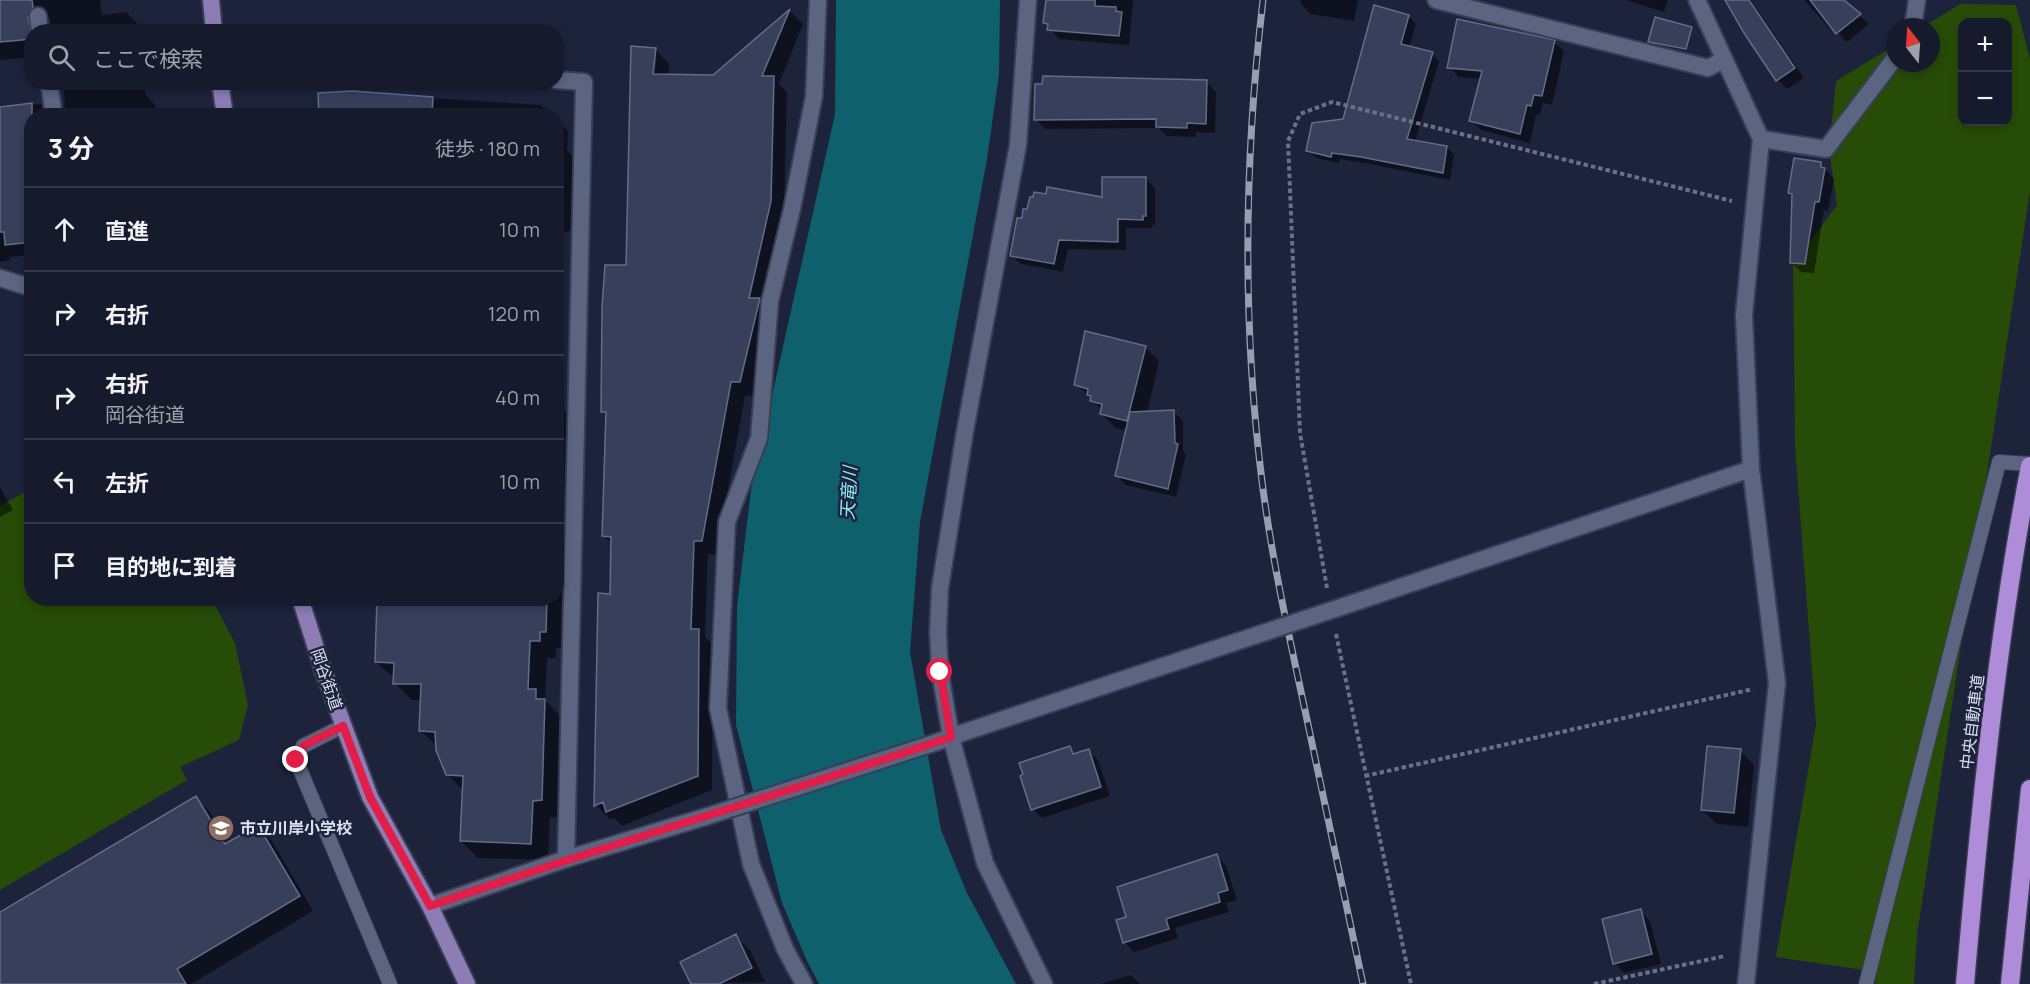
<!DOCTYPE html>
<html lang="ja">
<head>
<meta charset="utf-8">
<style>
  :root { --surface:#151a2c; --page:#1e2334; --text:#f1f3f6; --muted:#9da1a9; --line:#343848 }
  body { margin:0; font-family:Manrope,"Noto Sans JP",sans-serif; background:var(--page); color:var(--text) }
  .controls { position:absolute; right:18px; top:18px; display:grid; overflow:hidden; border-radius:12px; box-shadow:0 3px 9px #0003 }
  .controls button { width:54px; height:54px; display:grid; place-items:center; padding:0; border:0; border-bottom:2px solid var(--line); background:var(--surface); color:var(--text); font:30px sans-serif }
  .compass { position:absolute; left:1886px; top:18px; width:54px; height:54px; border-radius:50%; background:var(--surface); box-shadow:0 3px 9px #0003; rotate:343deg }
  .stop { position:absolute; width:18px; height:18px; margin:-14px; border:4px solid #e11d48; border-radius:50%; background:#fff }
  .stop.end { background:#e11d48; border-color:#fff; box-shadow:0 2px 6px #0008 }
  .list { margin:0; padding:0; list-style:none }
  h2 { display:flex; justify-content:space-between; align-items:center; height:78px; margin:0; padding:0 24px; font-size:26px }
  h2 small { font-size:20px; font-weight:400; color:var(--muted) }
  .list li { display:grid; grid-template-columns:39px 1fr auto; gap:18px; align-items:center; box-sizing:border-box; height:84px; padding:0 24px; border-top:2px solid var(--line) }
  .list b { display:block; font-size:22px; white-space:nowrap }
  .list p { margin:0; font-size:20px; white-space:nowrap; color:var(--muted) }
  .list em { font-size:20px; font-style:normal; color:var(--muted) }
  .icon { flex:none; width:33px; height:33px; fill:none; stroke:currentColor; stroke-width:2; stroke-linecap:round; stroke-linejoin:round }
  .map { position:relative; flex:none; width:2030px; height:984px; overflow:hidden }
  .search { position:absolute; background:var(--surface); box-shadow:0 3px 9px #0003; left:24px; top:24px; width:540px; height:66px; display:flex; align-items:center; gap:15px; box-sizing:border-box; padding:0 21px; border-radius:24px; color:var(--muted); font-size:22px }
  .panel { position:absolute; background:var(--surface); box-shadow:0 3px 9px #0003; left:24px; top:108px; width:540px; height:498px; border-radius:24px }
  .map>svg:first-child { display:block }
  .green { fill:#264c07; fill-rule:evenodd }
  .water { fill:#0e616c }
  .shadow { fill:#0007; fill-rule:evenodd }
  .building { fill:#383f5a; stroke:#636c89; stroke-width:1.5 }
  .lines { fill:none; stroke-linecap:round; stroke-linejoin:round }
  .service-casing { stroke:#3a3e53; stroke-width:16 }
  .minor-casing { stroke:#3a3e53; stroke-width:20 }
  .tertiary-casing { stroke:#3a3e53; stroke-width:20 }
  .primary-casing { stroke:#3a3e53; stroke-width:20 }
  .motorway-casing { stroke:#3a3e53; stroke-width:21 }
  .path { stroke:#6a7085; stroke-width:4; stroke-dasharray:4.5 3; stroke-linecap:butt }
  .service { stroke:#5b6481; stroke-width:14 }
  .minor { stroke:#5b6481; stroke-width:16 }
  .tertiary { stroke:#5b6481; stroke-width:16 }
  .primary { stroke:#8d7cb6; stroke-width:16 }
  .motorway { stroke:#af8cd9; stroke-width:18 }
  .rail-casing { stroke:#989eb1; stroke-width:7 }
  .rail { stroke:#1c233b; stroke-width:4.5; stroke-dasharray:14; stroke-linecap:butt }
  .tertiary-bridge-casing { stroke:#3a3e53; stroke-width:20; stroke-linecap:butt }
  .tertiary-bridge { stroke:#5b6481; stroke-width:16 }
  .route { stroke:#e11d48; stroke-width:8 }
  .labels { text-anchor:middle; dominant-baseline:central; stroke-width:5; stroke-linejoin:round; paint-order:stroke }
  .street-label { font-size:16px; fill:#dbe1f2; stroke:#1c233b }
  .poi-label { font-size:16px; font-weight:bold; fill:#dbe1f2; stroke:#1c233b; text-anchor:start }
  .water-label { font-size:18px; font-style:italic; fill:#8ae8f8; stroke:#1c233b }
</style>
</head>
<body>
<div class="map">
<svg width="2030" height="984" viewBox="0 0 2030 984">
  <rect width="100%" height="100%" fill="#1c233b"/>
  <path class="green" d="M1960 4 2016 5 2030 59V191L1917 935 1914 984H1875L1877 972 1776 957 1816 724 1795 446 1793 265 1837 205 1829 150 1836 81 1895 45V63H1931V27H1923ZM1962 22H2008V122H1962Z
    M31 489 32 598 212 599 235 643 248 705 239 740 180 767 187 780 0 890V506Z"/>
  <path class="water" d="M836 0H1000L999 74 987 159 920 522 910 652 941 830 967 893 1016 984H819L807 961 782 903 736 725 737 606 751 490 835 114Z"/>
  <path class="shadow" d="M0 0H100L102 15 126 12 138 24 139 32H51L50 18 44 19 39 32H32V57L0 60Z
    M1047 0H1133L1129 45 1059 39 1045 23Z
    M1301 0H1358L1354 21 1310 14 1301 4Z
    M1626 0H1668L1664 12Z
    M1727 0H1751L1804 78 1787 89 1778 80Z
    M1804 0H1842L1869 24 1847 42 1834 29 1832 31Z
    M790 11 803 24 779 84 787 92 784 216 765 305 773 314 754 396H745L716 555 708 554 705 637 713 645 712 790 622 826 614 818 610 819 596 805 600 594 611 595 612 544 604 536 607 416 602 411V382L607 266 628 267 633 47 655 49 669 64 668 76 714 77ZM653 60H656L654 82 651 81Z
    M1408 16 1416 24 1409 48 1432 54 1439 61 1415 142 1447 147 1454 155 1450 180 1370 164 1339 159V163L1316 158 1308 151 1344 120Z
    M1554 42 1564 51 1552 105 1543 103 1540 115 1536 114 1530 143 1481 130 1471 121 1481 79 1459 77 1449 67Z
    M64 82H144L146 95 155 105 157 116H65Z
    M1207 82 1216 92 1215 133 1196 132V137L1167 136 1159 128 1045 129 1036 119Z
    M352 93 540 105 552 116H321Z
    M41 104 52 116H32V255L10 257V260L0 262V108Z
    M556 120 568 131 567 150 576 159 573 231 556 232Z
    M1820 163 1834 179 1828 211 1824 210 1814 273 1801 272 1791 262 1793 196 1790 193Z
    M1146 179 1155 188V225H1152V228H1126V250L1068 249 1063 272 1021 264 1011 255 1104 198Z
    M556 321 563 328V352H556Z
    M1145 347 1159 361 1147 413 1174 412 1183 421V451L1186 454 1176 497 1126 485 1117 476 1127 431 1116 428 1101 414 1102 411 1092 399 1076 384Z
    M556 403 568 414V426L571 429 569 505 565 504 563 584 567 587 562 648H556V658H547L545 700 561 717 558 817H550L548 860 478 858 461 841 464 791 447 774 438 747 421 731 422 700H412L395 683V679L376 662 378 598H556Z
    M0 487 13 510 0 517Z
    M1069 748 1076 755 1088 750 1098 760 1110 796 1042 818 1033 809Z
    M1740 751 1754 765 1748 827 1717 824 1702 810Z
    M196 798 210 812 229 844 258 827 272 841 313 911 191 984H0V912Z
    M1216 856 1226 866 1237 900 1226 903 1229 912 1175 928 1178 938 1134 952 1124 942 1128 918Z
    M1640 911 1650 921 1661 964 1624 973 1615 963Z
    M735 936 750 950 765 982 693 984Z
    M1131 975 1140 984H1100Z"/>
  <path class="building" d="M0 0H32L33 7 28 17 32 39 0 42Z
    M1046 0H1095V6L1116 7V11L1122 12 1119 36 1047 30 1048 24 1043 23Z
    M1725 0H1749L1795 68 1776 81 1744 33Z
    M1810 0H1844L1861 14 1836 34Z
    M1374 5 1409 15 1401 44 1433 52 1407 139 1447 146 1443 173 1361 157 1332 153 1331 157 1306 151 1312 123 1343 119Z
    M790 9 762 76H774L771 201 749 298H760L740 382H731L702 541H694L691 629H699L698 776 606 812 603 802 594 806 598 593 610 594 611 537 602 536 606 412H601L602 307 605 265H626L631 46 656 48 653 74 713 75Z
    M1655 17 1692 27 1686 49 1648 42Z
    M1457 19 1555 40 1542 96 1534 95 1531 106 1527 105 1520 134 1469 121 1482 71 1447 68Z
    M1043 76 1207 80 1206 124 1187 123V128L1156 127V119L1034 120 1035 84H1042Z
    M352 91 433 97 432 116H319L318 93Z
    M32 103V242L5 245 4 232H0V107Z
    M1794 158 1821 162V167L1825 168 1819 202H1815L1805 264 1790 263 1792 194 1788 193Z
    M1102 177H1146V216H1143V220L1118 219V242L1059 240 1054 264 1010 256 1017 218H1022L1023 209H1027L1030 197H1033L1034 192 1046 194 1047 187 1102 197Z
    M1085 331 1146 346 1127 421 1100 414 1102 404 1090 401 1091 396 1087 395 1088 389 1074 385Z
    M1174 410 1175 443 1178 444 1168 489 1115 476 1130 412Z
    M377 598H547L546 632H540V641H530L528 689H536V699H545L542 800 533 801 531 844 460 841 463 776 446 775 436 750 435 732 419 731 421 684H393L394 663 375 662Z
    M1070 746 1073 754 1089 749 1101 787 1031 810 1020 776 1023 774 1019 763Z
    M1707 746 1741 749 1734 813 1701 810Z
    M196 796 225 844 258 825 300 896 177 969 186 984H0V912Z
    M1217 854 1228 890 1218 893 1220 902 1166 919 1169 929 1123 943 1116 920 1126 917 1117 887Z
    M1641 909 1652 954 1613 964 1602 919Z
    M736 934 752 968 719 984H691L680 962Z"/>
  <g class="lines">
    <defs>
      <path id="service" d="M343 726 303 746 296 760 390 984
        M1866 984 1999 462 2030 464"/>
      <path id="minor" d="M1028 0 1018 145 965 431 940 588 938 632 940 672 951 737 985 863 1044 984
        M1436 0 1708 68 1723 60
        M1697 0 1761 139 1744 315 1751 469 1777 683 1746 984
        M38 16 40 32
        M1913 27 1917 0
        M556 80 584 82 566 859
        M49 82 54 116
        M1761 139 1826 149 1895 58
        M0 278 32 288
        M804 984 785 949 751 864 718 708 727 522 759 438 770 301 792 209 814 96 818 0"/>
      <path id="tertiary" d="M1344 606 1751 469
        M937 742 965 732
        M430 906 566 859 708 816"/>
      <path id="primary" d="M211 0 214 32
        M220 82 225 116
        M300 598 323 670 370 797 430 906 467 984"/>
      <path id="motorway" d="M1965 984C1980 811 1997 637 2030 466
        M2010 984 2030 789"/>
    </defs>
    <use href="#service" class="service-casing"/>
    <use href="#minor" class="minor-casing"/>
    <use href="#tertiary" class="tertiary-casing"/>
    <use href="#primary" class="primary-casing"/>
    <use href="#motorway" class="motorway-casing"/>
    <path class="path" d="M1327 588 1300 433 1288 141 1300 114 1332 102 1732 201
      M1336 634 1411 984
      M1365 776 1753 689
      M1594 984 1725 956"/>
    <use href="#service" class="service"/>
    <use href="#minor" class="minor"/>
    <use href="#tertiary" class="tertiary"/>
    <use href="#primary" class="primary"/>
    <use href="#motorway" class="motorway"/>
    <defs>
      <path id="rail" d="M1263 0C1244 161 1242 328 1263 489 1273 565 1290 640 1306 715 1325 805 1344 894 1363 984"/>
    </defs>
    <use href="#rail" class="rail-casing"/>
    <use href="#rail" class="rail"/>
    <defs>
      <path id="tertiary-bridge" d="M965 732 1344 606
        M708 816 937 742"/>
    </defs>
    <use href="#tertiary-bridge" class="tertiary-bridge-casing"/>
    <use href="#tertiary-bridge" class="tertiary-bridge"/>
  </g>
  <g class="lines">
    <path class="route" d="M296 760 303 746 343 726 370 797 430 906C602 846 778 796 951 737L940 672"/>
  </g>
  <defs>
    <symbol id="school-disc" viewBox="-11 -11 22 22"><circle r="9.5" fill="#8d6e63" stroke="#1c233b"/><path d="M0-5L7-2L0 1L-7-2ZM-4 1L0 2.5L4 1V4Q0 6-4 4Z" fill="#fff"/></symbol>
  </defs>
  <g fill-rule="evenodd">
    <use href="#school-disc" x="206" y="813" width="30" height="30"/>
  </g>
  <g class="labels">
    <g class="street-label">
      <text transform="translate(327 679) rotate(71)">岡谷街道</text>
      <text transform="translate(1972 722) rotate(-83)">中央自動車道</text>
    </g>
    <g class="poi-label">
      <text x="240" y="828">市立川岸小学校</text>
    </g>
    <g class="water-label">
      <text transform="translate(848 493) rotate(-87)">天竜川</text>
    </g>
  </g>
</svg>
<div class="controls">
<button>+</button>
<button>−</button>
</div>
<svg class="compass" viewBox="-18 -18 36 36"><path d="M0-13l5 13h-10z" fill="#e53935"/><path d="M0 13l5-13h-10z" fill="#9da1a9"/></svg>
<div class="stop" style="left:940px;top:672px"></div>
<div class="stop end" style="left:296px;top:760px"></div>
<div class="search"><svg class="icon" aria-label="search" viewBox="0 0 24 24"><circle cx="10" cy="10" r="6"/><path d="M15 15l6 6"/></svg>ここで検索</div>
<section class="panel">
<h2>3 分<small>徒歩 · 180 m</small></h2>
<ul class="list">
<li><svg class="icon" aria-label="ahead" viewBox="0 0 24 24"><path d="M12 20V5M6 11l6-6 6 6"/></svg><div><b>直進</b></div><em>10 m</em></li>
<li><svg class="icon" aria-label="right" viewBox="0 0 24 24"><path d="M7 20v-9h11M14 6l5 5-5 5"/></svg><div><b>右折</b></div><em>120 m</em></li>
<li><svg class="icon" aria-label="right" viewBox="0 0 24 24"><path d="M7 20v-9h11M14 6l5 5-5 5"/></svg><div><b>右折</b><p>岡谷街道</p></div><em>40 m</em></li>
<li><svg class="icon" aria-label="left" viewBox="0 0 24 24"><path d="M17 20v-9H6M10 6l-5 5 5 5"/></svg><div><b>左折</b></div><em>10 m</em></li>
<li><svg class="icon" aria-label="arrive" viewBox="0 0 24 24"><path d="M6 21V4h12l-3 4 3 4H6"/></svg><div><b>目的地に到着</b></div></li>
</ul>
</section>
</div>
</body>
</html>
